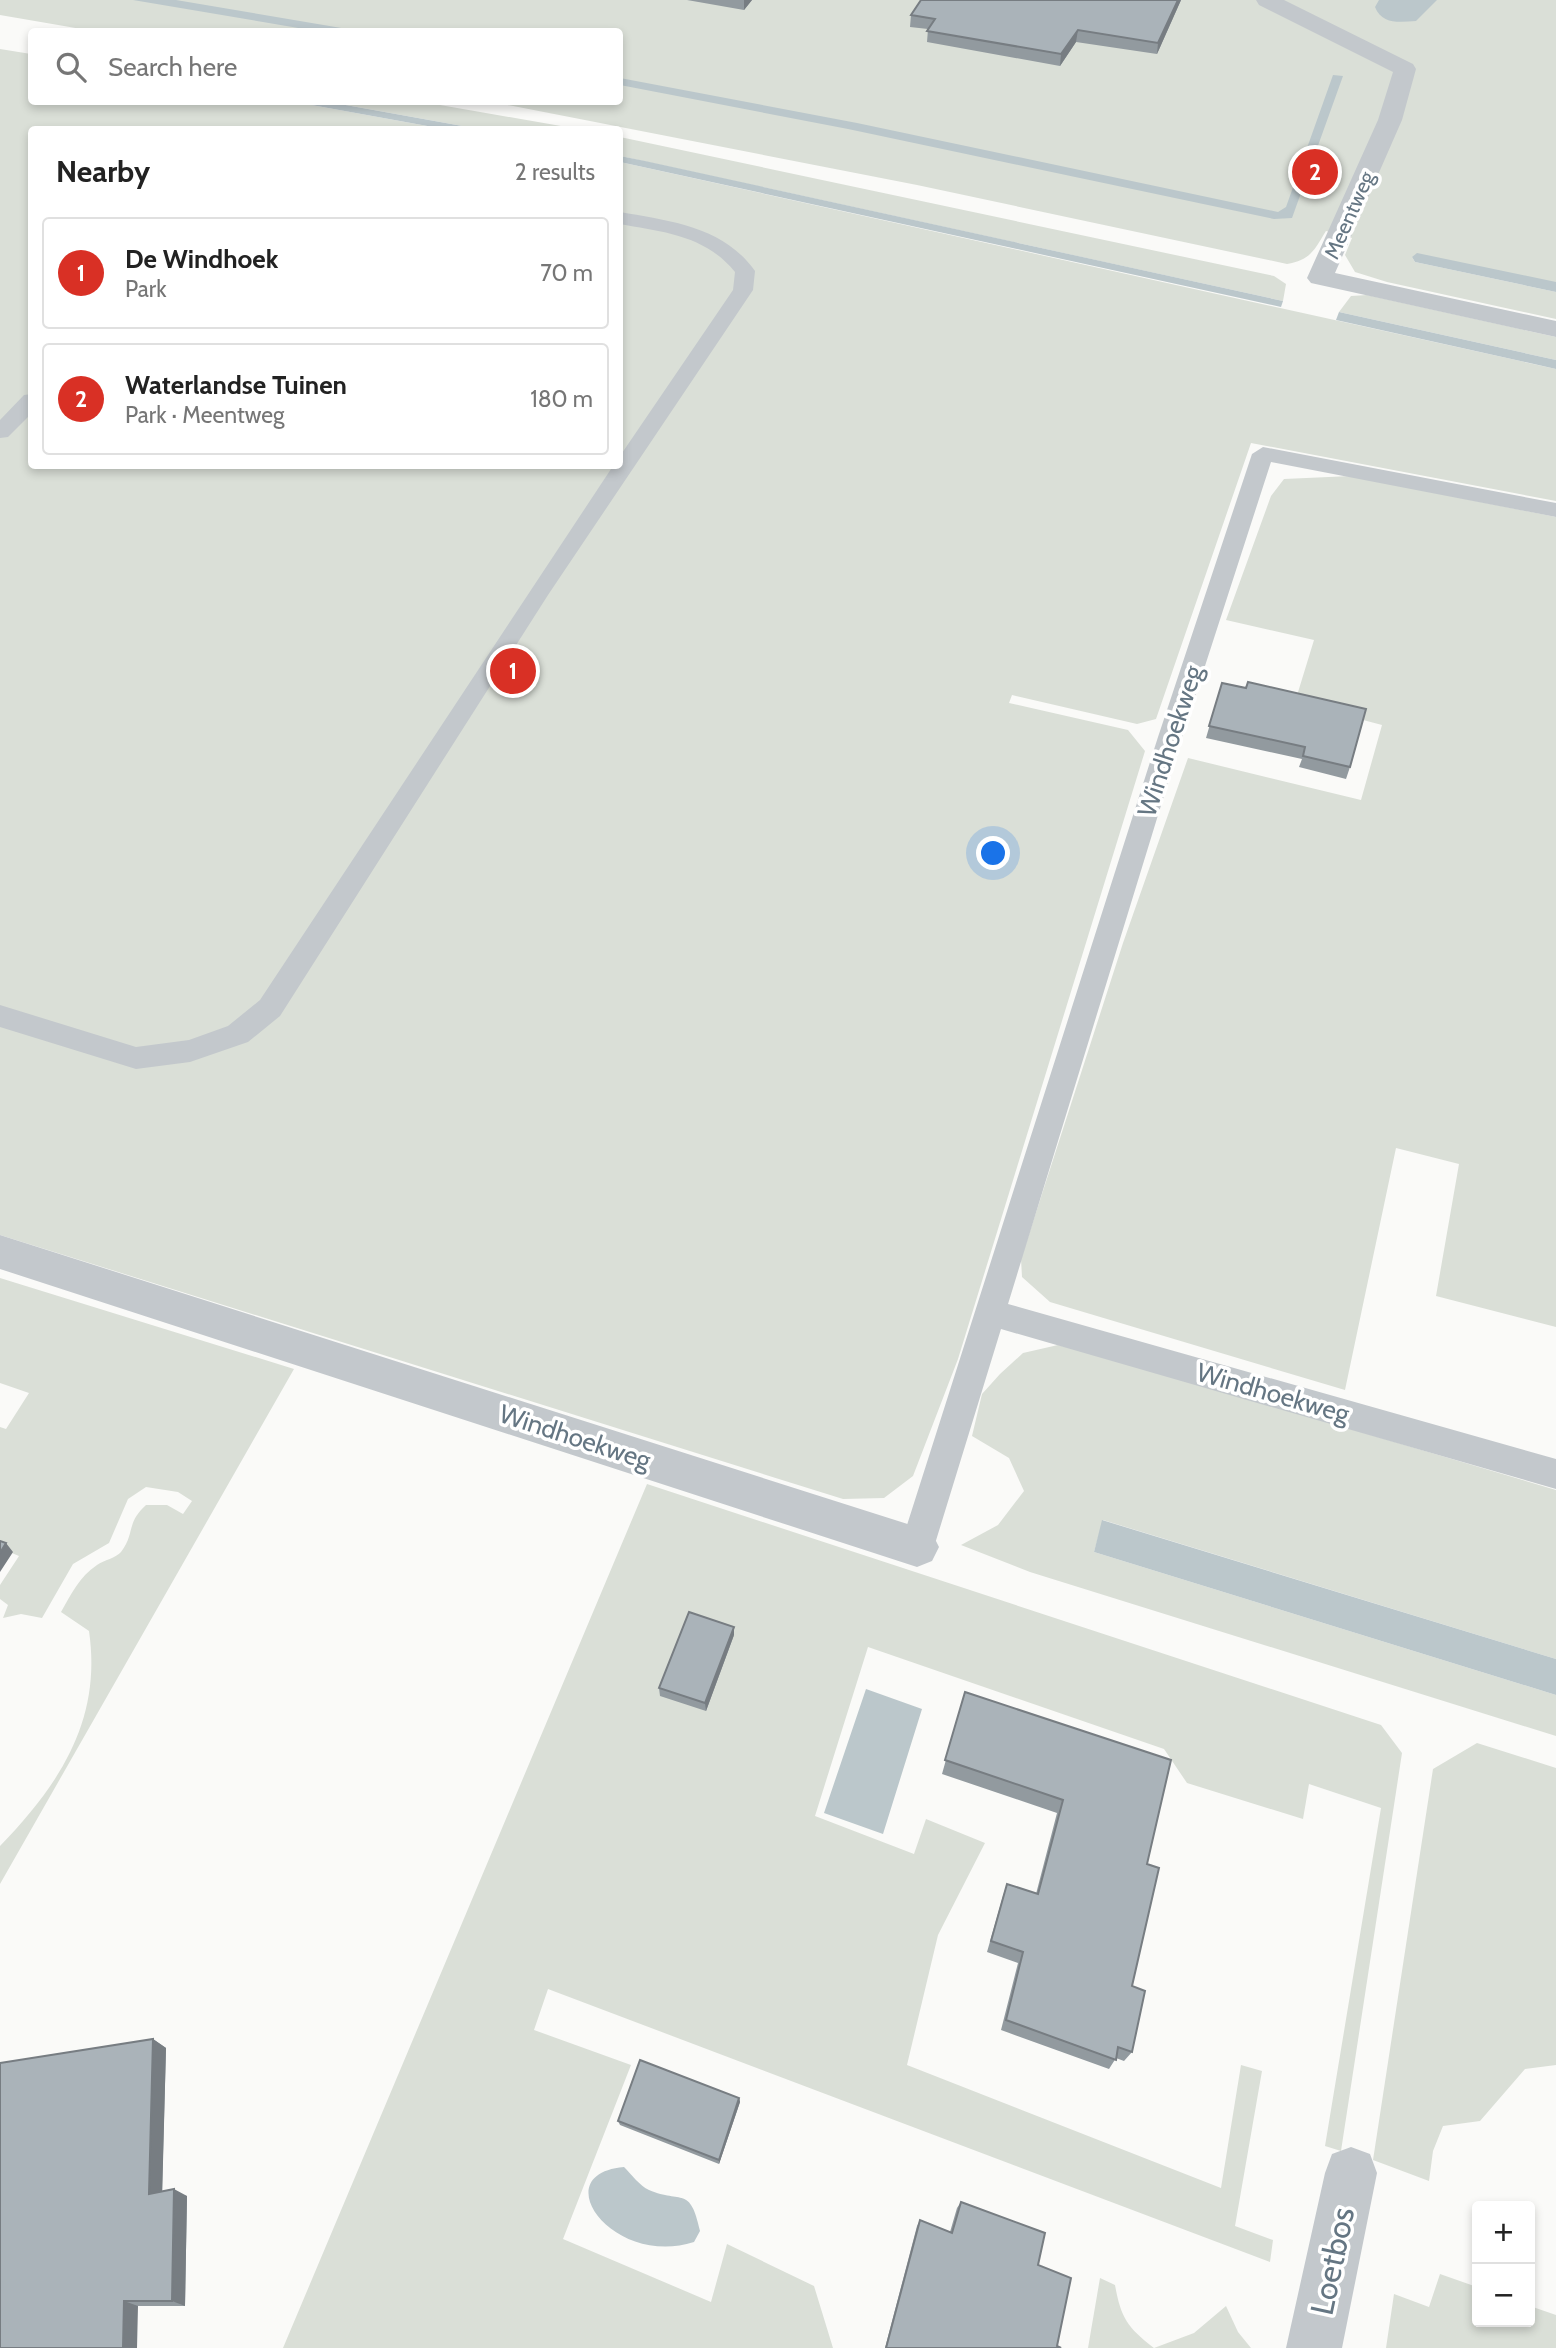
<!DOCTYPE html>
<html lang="en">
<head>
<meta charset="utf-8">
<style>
  :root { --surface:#fff; --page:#f6f6f6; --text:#222; --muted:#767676; --line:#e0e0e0; --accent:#d93025 }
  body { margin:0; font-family:Cabin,sans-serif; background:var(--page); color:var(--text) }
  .controls { position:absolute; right:21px; bottom:21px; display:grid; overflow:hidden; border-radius:7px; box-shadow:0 4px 10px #0003 }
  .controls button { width:63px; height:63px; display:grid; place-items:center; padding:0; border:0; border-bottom:2px solid var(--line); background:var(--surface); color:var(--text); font:35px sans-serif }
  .you { position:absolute; left:994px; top:854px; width:24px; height:24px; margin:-18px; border:5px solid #fff; border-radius:50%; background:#1a73e8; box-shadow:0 0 0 10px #1a73e833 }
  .badge { display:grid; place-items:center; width:46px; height:46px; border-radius:50%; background:var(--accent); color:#fff; font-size:23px; font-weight:700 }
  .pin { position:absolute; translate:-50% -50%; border:4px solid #fff; box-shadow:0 2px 7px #0006 }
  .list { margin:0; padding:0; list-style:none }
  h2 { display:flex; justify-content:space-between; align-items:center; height:91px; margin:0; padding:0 28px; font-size:30px }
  h2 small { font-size:23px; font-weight:400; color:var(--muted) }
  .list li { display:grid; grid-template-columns:46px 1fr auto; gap:21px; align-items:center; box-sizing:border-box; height:112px; margin:0 14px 14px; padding:0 14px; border:2px solid var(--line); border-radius:7px }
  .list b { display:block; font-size:26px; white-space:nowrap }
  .list p { margin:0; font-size:23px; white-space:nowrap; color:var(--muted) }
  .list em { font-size:23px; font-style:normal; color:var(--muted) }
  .icon { flex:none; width:38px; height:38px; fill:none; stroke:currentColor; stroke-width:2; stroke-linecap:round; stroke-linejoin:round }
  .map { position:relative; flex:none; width:1556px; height:2348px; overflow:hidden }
  .search { position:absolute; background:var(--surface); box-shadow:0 4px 10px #0003; left:28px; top:28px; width:595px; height:77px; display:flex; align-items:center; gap:18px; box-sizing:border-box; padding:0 24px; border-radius:7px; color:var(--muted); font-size:26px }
  .panel { position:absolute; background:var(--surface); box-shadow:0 4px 10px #0003; left:28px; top:126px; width:595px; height:343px; border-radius:7px }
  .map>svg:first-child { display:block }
  .green { fill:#dadfd7 }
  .water { fill:#bbc7cb }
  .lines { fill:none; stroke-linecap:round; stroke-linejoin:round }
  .service { fill:#c3c8cc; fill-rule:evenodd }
  .minor { fill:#c3c8cc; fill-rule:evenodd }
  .wall { fill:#929a9f }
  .shaded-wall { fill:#777d82 }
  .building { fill:#aab3b9; stroke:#777d82; stroke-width:2 }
  .labels { text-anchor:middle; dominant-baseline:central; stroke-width:7; stroke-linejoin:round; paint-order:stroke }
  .far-street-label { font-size:21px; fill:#657683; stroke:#fff }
  .street-label { font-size:26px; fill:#657683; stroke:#fff }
  .near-street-label { font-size:32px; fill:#657683; stroke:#fff }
</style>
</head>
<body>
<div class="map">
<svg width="1556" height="2348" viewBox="0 0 1556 2348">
  <rect width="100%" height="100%" fill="#fafaf8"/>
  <path class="green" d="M0 0H1556V286L1412 257 1415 262 1556 292V319L1387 282 1355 272 1345 255 1352 238 1326 231C1314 250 1311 260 1287 264L917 185 492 102H620V32L93 31 0 15Z
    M0 49 31 54 32 102H295L444 129 32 130V466H620V162L1556 369V501L1251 443 1156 719 1137 724 1012 695 1009 703 1128 730 1145 751 958 1359 913 1476 884 1498 843 1499 0 1235Z
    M329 102H423L578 129H479Z
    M620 137 1274 276 1286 284 1283 301 620 156Z
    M1367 295 1556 337V360L1339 312 1351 296Z
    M1351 476 1556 517V1327L1436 1296 1459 1164 1396 1148 1345 1390 1050 1302 1022 1277 1021 1259 1123 943 1188 758 1361 800 1382 725 1295 702 1314 640 1226 620 1271 496 1284 479Z
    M0 1278 294 1369 0 1884V1846C60 1784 102 1720 89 1631L61 1612C72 1593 79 1577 97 1565 104 1560 116 1558 121 1552 135 1534 126 1523 146 1505H167L183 1514 192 1501 178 1492 146 1487 128 1499 109 1543 73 1564 42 1618 21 1614 3 1618 8 1605 0 1599V1585L19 1556 0 1548V1427L6 1429 29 1393 0 1383Z
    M1058 1345 1129 1363 1556 1490V1659L1103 1520 1094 1552 1556 1695V1736L1030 1572 961 1545 998 1525 1024 1491 1009 1458 972 1436 982 1394 1000 1374 1023 1353Z
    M647 1484 1381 1725 1402 1753 1341 2151 1325 2146 1381 1808 1309 1784 1303 1819 1187 1783 1164 1749 868 1647 815 1816 914 1854 926 1819 985 1843 938 1935 907 2065 1221 2188 1241 2065 1262 2071 1235 2226 1273 2240 1270 2262 548 1989 534 2030 631 2065 563 2239 711 2302 727 2244 814 2286 833 2348H283Z
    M1477 1743 1556 1768V2065L1525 2069 1480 2121 1443 2126 1433 2151 1429 2181 1373 2160 1433 1769Z
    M1440 2274 1477 2287V2322H1530V2306L1556 2315V2348H1386L1394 2294 1429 2307Z
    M1100 2278 1115 2285C1121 2318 1127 2327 1154 2348L1194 2333 1226 2306 1238 2332 1251 2348H1088Z"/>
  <path class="water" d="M133 0H176L359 31H316Z
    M1379 0H1437L1416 21C1400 22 1382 25 1375 7Z
    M1333 75 1343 76 1292 218 1274 219 848 129 620 85V78L857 123 1278 212 1286 207Z
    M295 102H329L479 129H444Z
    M620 156 645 161 1283 301 1281 307 620 162Z
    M1417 253 1556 282V292L1415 262 1412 257Z
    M1339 312 1556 360V369L1336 320Z
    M1102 1520 1556 1659V1695L1094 1552Z
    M866 1689 922 1709 883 1834 824 1813Z
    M624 2167C631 2174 640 2186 649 2190 682 2204 690 2185 700 2231L694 2242C613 2268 544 2174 624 2167Z"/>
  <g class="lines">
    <path class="service" d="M620 212C670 221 723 226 755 271L753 290 548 595 280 1016 248 1042 190 1062 136 1069 0 1027V1005L136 1047 189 1040 228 1026 260 1000 613 466H620V456L733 290 735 272C705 235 663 232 620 224Z
      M32 394V413L8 437 0 438V420L24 395Z
      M1263 447 1556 503V517L1271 462 1182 737 1008 1304 1556 1459V1489L1001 1329 934 1547 929 1558 917 1563 905 1558 900 1547 1158 737 1252 454Z"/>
    <path class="minor" d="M1256 0H1284L1413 64 1416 69 1402 120 1335 273 1556 321V337L1311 283 1307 278 1378 120 1393 72 1259 5Z
      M0 1235 917 1527 932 1533 939 1547 932 1561 917 1567 0 1269Z
      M1351 2147 1370 2154 1377 2173 1342 2348H1286L1325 2173 1332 2154Z"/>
  </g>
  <path class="wall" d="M687 0H752L744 10Z
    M921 0H1181L1157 54 1076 42 1060 66 927 42 928 29 910 27 911 15Z
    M1222 683 1350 767 1346 779 1299 767 1302 759 1206 738Z
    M734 1635 706 1711 660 1696 659 1688Z
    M965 1692 1147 1864 1132 1986V2052L1124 2061 1116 2058 1109 2069 1001 2030 1018 1963 987 1952 1003 1896 1007 1884 1036 1894 1057 1813 942 1774Z
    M153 2039 166 2048 162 2191 187 2196 185 2306H138L0 2348Z
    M739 2098 740 2102 719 2164 620 2125 618 2121Z
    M961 2202 1038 2265 1057 2346 1061 2348H885L917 2226 920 2220 950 2232 957 2208Z"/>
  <path class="shaded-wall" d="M744 0H752L744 10Z
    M1178 0H1181L1157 54 1158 43Z
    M1078 30 1076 42 1060 66 1061 54Z
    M6 1543 13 1552 0 1572V1553Z
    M734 1627V1635L706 1711 705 1703Z
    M153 2039 166 2048 162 2200 149 2194Z
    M739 2098 740 2102 719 2164V2160Z
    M174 2189 187 2196 185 2306 172 2301Z
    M124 2301 138 2306 137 2348H123Z"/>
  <path class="building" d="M921 0H1178L1158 43 1078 30 1061 54 927 31 935 19 911 15Z
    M1248 682 1366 709 1350 767 1303 756 1305 747 1209 726 1222 683 1246 688Z
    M0 1541 6 1543 0 1553Z
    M689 1612 734 1627 705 1703 659 1688Z
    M965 1692 1171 1760 1147 1864 1159 1868 1132 1986 1145 1991 1132 2052 1118 2047 1116 2060 1006 2020 1023 1952 991 1941 1007 1884 1038 1894 1063 1800 945 1760Z
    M153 2039 149 2194 174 2189 172 2301H124L123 2348H0V2063Z
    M640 2060 739 2098 719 2160 618 2121Z
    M961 2202 1045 2233 1038 2265 1071 2278 1057 2346 1061 2348H886L920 2220 952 2233Z"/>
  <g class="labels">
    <g class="far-street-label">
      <text transform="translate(1349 215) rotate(-66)">Meentweg</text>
    </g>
    <g class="street-label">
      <text transform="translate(1170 741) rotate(-72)">Windhoekweg</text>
      <text transform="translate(1273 1393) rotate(16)">Windhoekweg</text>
      <text transform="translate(575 1437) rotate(18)">Windhoekweg</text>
    </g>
    <g class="near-street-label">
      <text transform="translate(1332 2261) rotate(-78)">Loetbos</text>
    </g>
  </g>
</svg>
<div class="controls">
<button>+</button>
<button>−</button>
</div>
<div class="you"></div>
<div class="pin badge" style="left:513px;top:671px">1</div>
<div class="pin badge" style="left:1315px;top:172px">2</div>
<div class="search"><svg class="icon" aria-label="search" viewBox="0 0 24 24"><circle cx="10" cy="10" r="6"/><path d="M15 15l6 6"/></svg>Search here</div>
<section class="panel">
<h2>Nearby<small>2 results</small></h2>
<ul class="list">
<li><span class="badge">1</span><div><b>De Windhoek</b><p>Park</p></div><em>70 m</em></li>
<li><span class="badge">2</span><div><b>Waterlandse Tuinen</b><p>Park · Meentweg</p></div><em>180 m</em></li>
</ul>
</section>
</div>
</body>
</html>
